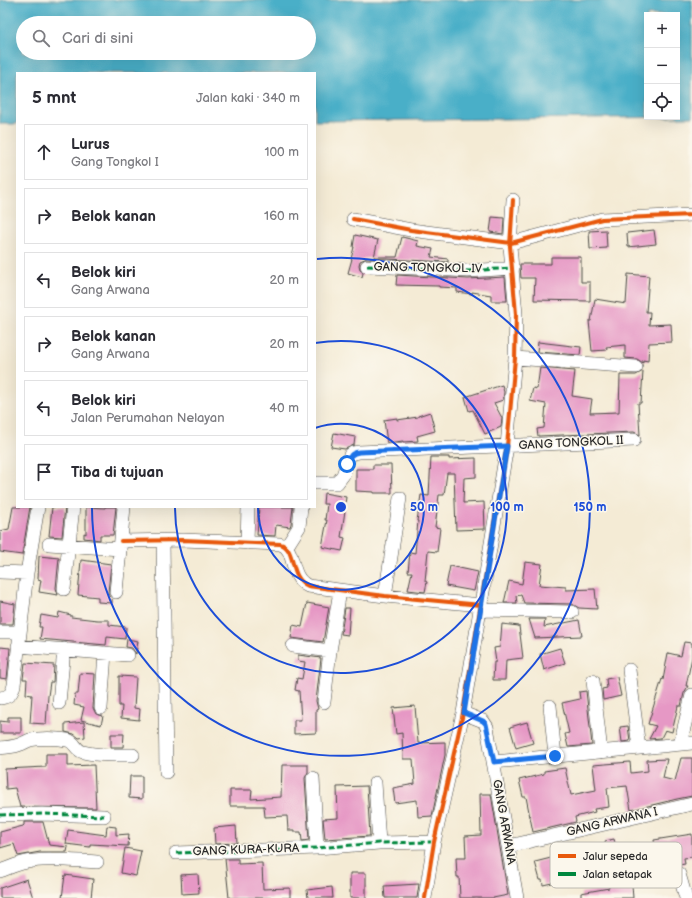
<!DOCTYPE html>
<html lang="id">
<head>
<meta charset="utf-8">
<style>
  :root { --surface:#fff; --page:#f7f7f7; --text:#2b2b33; --muted:#7c7c81; --line:#e1e1e2 }
  body { margin:0; font-family:"Balsamiq Sans",sans-serif; background:var(--page); color:var(--text) }
  .controls { position:absolute; right:12px; top:12px; display:grid; overflow:hidden; border-radius:0px; box-shadow:0 4px 16px #0002 }
  .controls button { width:36px; height:36px; display:grid; place-items:center; padding:0; border:0; border-bottom:1px solid var(--line); background:var(--surface); color:var(--text); font:20px sans-serif }
  .stop { position:absolute; width:12px; height:12px; margin:-9px; border:3px solid #1a73e8; border-radius:50%; background:#fff }
  .stop.end { background:#1a73e8; border-color:#fff; box-shadow:0 1px 4px #0008 }
  .list { margin:0; padding:0; list-style:none }
  h2 { display:flex; justify-content:space-between; align-items:center; height:52px; margin:0; padding:0 16px; font-size:17px }
  h2 small { font-size:13px; font-weight:400; color:var(--muted) }
  .list li { display:grid; grid-template-columns:26px 1fr auto; gap:12px; align-items:center; box-sizing:border-box; height:56px; margin:0 8px 8px; padding:0 8px; border:1px solid var(--line); border-radius:0px }
  .list b { display:block; font-size:15px; white-space:nowrap }
  .list p { margin:0; font-size:13px; white-space:nowrap; color:var(--muted) }
  .list em { font-size:13px; font-style:normal; color:var(--muted) }
  .icon { flex:none; width:22px; height:22px; fill:none; stroke:currentColor; stroke-width:2; stroke-linecap:round; stroke-linejoin:round }
  .map { position:relative; flex:none; width:692px; height:898px; overflow:hidden }
  .search { position:absolute; background:var(--surface); box-shadow:0 4px 16px #0002; left:16px; top:16px; width:300px; height:44px; display:flex; align-items:center; gap:10px; box-sizing:border-box; padding:0 14px; border-radius:22px; color:var(--muted); font-size:15px }
  .panel { position:absolute; background:var(--surface); box-shadow:0 4px 16px #0002; left:16px; top:72px; width:300px; height:436px; border-radius:0px }
  .map>svg:first-child { display:block }
  .water { fill:#49afc8; stroke:#3a6d7a; fill-rule:evenodd }
  .building { fill:#e698c5 }
  .lines { fill:none; stroke-linecap:round; stroke-linejoin:round }
  .minor-casing { stroke:#494844; stroke-width:14 }
  .minor { stroke:#fff; stroke-width:13 }
  .quiet { stroke:#00873e; stroke-width:3; stroke-dasharray:6 3; stroke-linecap:butt }
  .cycleway-casing { stroke:#fbf7ec; stroke-width:6 }
  .cycleway { stroke:#e8590c; stroke-width:4 }
  .route { stroke:#1a73e8; stroke-width:5 }
  .ring { fill:none; stroke:#1d4ed8; stroke-width:2 }
  .labels { text-anchor:middle; dominant-baseline:central; stroke-width:3; stroke-linejoin:round; paint-order:stroke }
  .street-label { font-size:12px; fill:#2b2b2b; stroke:#fbf7ec }
  .key { fill:#fbf7ec; stroke:#bdbab2; stroke-width:1 }
  .key-label { font-size:11px; fill:#2b2b2b }
  .centre { fill:#1d4ed8; stroke:#fbf7ec; stroke-width:2 }
  .ring-label { font-size:12px; text-anchor:middle; font-weight:bold; fill:#1d4ed8; stroke:#fbf7ec; stroke-width:3; stroke-linejoin:round; paint-order:stroke }
</style>
</head>
<body>
<div class="map">
<svg width="692" height="898" viewBox="0 0 692 898">
  <rect width="100%" height="100%" fill="#fbf7ec"/>
  <filter id="ink" filterUnits="userSpaceOnUse"><feTurbulence type="fractalNoise" baseFrequency=".025" numOctaves="2"/><feDisplacementMap in="SourceGraphic" scale="8" xChannelSelector="R" yChannelSelector="G"/><feConvolveMatrix kernelMatrix="1 2 1 2 8 2 1 2 1" color-interpolation-filters="sRGB"/></filter>
  <filter id="wash" filterUnits="userSpaceOnUse"><feTurbulence type="fractalNoise" baseFrequency=".012" numOctaves="4" result="noise"/><feDisplacementMap in="SourceGraphic" scale="16" xChannelSelector="R" yChannelSelector="G"/><feGaussianBlur stdDeviation="0.9" result="paint"/><feColorMatrix in="noise" values="0 0 0 0 0 0 0 0 0 0 0 0 0 0 0 0 0 1.4 0 .05"/><feComposite in="paint" operator="in"/></filter>
  <g filter="url(#wash)">
    <rect width="100%" height="100%" fill="#f4ebd5"/>
    <path class="water" d="M0 0H692V117L315 121V73H17V124H0ZM647 15H677V117H647ZM23 23H309V53H23Z"/>
    <g id="blocks">
      <path class="building" d="M492 217 504 218 503 234 490 232Z
        M606 230 607 248 590 249 589 231Z
        M654 230 656 244 628 247 627 233Z
        M355 235 378 240 374 257H397L402 237 418 241 417 246 433 249 431 257 448 259V262L367 258 360 261 359 265 360 269 363 273 362 277 348 273 352 259H351L354 247H353Z
        M551 257H581V282H590V301L534 300 535 278H521L520 264H551Z
        M628 274 649 276 646 312H650L649 325 671 324 672 342 649 343 648 361 643 360V363L637 359 625 358V345L606 347 607 350 592 351 589 321H591L595 299 626 304Z
        M397 275 468 279 505 277 507 301H491V295L472 292V294L457 292V288L439 287V286L396 285Z
        M538 342 581 347 580 355 537 352Z
        M540 368 575 371 572 396 592 399 590 413 619 412 620 375H636L643 371 641 403H638L640 435 634 432 538 436 537 429 544 428 546 404 530 401 533 388 537 389Z
        M502 385 504 392 503 400 494 403 502 418 501 427 485 434 473 410 469 411 465 397Z
        M430 412 435 431 417 436 418 441 403 442V441L387 443 384 420 397 418V420L418 417V416Z
        M334 433 355 437 354 445 345 449 331 447Z
        M431 457H449V459L476 458V477L464 478 463 503 484 502 485 529 456 530 454 473H447L444 495H439L435 527 440 528 437 552 428 551 425 581 427 582 425 592 408 590 412 572H408L410 552 415 553 418 521H417L421 495 429 496Z
        M373 465H391L392 493H374V492L356 491V469H373Z
        M324 493 346 497 344 511H345L341 537 345 538 342 551 322 547 327 520H325L327 504H323Z
        M13 507H30L22 555 0 552V531L9 529Z
        M52 507H65L62 537 49 536Z
        M86 507 105 508V507H116L113 535H100V540L84 538V533L86 534Z
        M259 507H293L291 524 290 527 276 525 275 536 257 535Z
        M39 556 59 558 56 588 58 595 39 592 41 580 38 579Z
        M81 560 111 564 108 592 109 596 112 599V603L98 602V597L78 595Z
        M525 562 542 564 539 585 566 587V590L595 589 597 609 579 608 572 604 524 603 521 595 516 596 517 603H504L509 581 522 584Z
        M450 566 478 572 474 591 446 586Z
        M0 601 15 604 13 624H0Z
        M307 603 329 607 323 642 291 638 293 625 302 627Z
        M345 608H350L348 635 341 634Z
        M59 612 71 615V617L97 620H109V625L126 627 125 639 107 637 106 645 40 639 42 627H39L41 615 58 618Z
        M529 619H545L544 627 579 620 582 636 535 638Z
        M502 624 519 626 523 658 506 660 505 680H493L494 662H496L494 648 500 647Z
        M127 639 138 641 136 654 132 648 126 647Z
        M684 642 692 643V657L686 686H688L684 693 681 706H678L672 732 665 730 661 738 649 739 656 726 648 724 662 679 663 680 668 653 681 656Z
        M0 647 10 648 7 679 0 678Z
        M560 648 565 663 544 670 540 654Z
        M298 655 321 658 316 701 318 709 316 710V733L294 734V720H301L299 691 295 690 297 678 302 679 305 662 298 661Z
        M25 663 54 665 53 682H50L48 696 46 724 30 723 32 695 26 694 27 679H23Z
        M80 673 95 674 93 708 96 714 103 716 101 725 81 720 84 707 74 705 75 694H78Z
        M119 676 136 677 134 708 140 709 139 720 121 718 122 706H119Z
        M617 677 621 696 603 700 602 689 607 688 606 679Z
        M586 691 592 745 568 747 565 734 569 733 562 703 580 699 579 692Z
        M415 706 418 743 445 742V755L432 816 418 817 417 800 395 803 393 788 415 784 413 759H403L402 733 396 734 393 708Z
        M8 717H21V733H0V721L8 722Z
        M84 722 85 737 79 738 74 734 65 732V724Z
        M527 722 533 743 516 748 510 727Z
        M628 726 630 741 622 742 620 727Z
        M111 734H124L123 747H111Z
        M46 754H68V766L94 765 96 808 20 807 15 788 6 789 5 769 46 767Z
        M681 758H692V796L677 799 631 810 627 786 607 788 609 807 594 809 595 812 575 817 576 822 533 832 526 797H523L519 780 544 774V771L565 768 571 795 596 790 593 765 630 762 631 773 648 771 647 760 667 759 663 778 675 781Z
        M282 765H308V772L305 778 309 840 302 841 301 832H294V830H288L287 816 265 817 264 806H230V790H252L251 799 281 797Z
        M130 776H142V799L129 798Z
        M367 786 370 836 325 839 323 819 338 818 337 787Z
        M480 794H491L508 895 493 898H460L459 877H457L456 858H466L465 836 481 835Z
        M24 822H43L49 845 68 847 67 852H40L18 856 14 844 0 848V832L23 826 24 825Z
        M107 826 116 827V835L129 834 128 846 90 844V847L66 844 68 830 106 835Z
        M236 826 237 843 215 844 214 828Z
        M692 834V857L684 858 685 864 658 868 654 840Z
        M614 839 618 856H619L624 886 632 885 633 898H581V893L609 888 605 871 590 874 589 870 569 874 570 879 543 885 542 880H540L535 862 555 857 556 858 586 852 585 851 606 847 605 841Z
        M125 848 141 851 136 876 121 873Z
        M225 859H238V864L262 863 263 889 290 888V898H229Z
        M350 873H366V898H350Z
        M198 874 199 893 182 894 181 875Z
        M65 875 93 879 91 898H62Z
        M27 879 33 898H0V888Z
        M419 884 417 898H385L384 886Z
        M332 887 333 898H308L307 890Z"/>
    </g>
  </g>
  <g filter="url(#ink)">
    <use href="#blocks" fill-opacity="0" stroke="#494844" stroke-width="1"/>
    <g class="lines">
      <defs>
        <path id="minor" d="M353 219 411 230 511 243 602 219 692 215
          M367 266 436 269 468 271 513 268
          M515 358 636 367
          M315 483H337L343 475 350 455 353 453 359 452 634 440
          M121 541 183 540 280 544C297 548 288 577 308 586L385 596 481 605
          M163 541 166 772
          M247 543 248 507
          M49 544 120 549
          M287 546 299 527 301 507
          M0 572 27 573
          M64 589 73 507
          M116 592 124 507
          M385 596 400 498
          M480 610 572 612
          M0 632H19
          M18 646 128 655
          M293 646 330 651
          M629 670 639 748
          M593 681 601 752
          M0 698C9 697 12 694 14 685L27 573 38 507
          M324 702 330 651 340 591
          M59 703 64 649
          M550 706 555 756
          M101 708 105 653
          M463 713 483 721 487 727 517 898
          M680 744 692 695
          M0 748C7 747 15 747 21 744 24 743 27 741 30 740 40 738 56 738 67 740 75 741 75 750 83 752 98 756 117 755 133 755
          M494 762 692 743
          M313 778 317 848
          M375 783 379 843
          M0 815 42 814 104 816
          M509 846 692 804
          M176 853 317 848 379 843 434 842
          M0 871C11 867 21 862 33 861 54 858 76 861 97 862
          M679 874 686 898
          M425 898 434 842 463 713 507 446 515 358 516 314 510 246 513 200"/>
      </defs>
      <use href="#minor" class="minor-casing"/>
      <use href="#minor" class="minor"/>
      <path class="quiet" d="M367 266 436 269 468 271 513 268
        M0 815 42 814 104 816
        M176 853 317 848 379 843 434 842"/>
      <defs>
        <path id="cycleway" d="M353 219 411 230 511 243 602 219 692 215
          M121 541 183 540 280 544C297 548 288 577 308 586L385 596 481 605
          M425 898 434 842 463 713 507 446 515 358 516 314 510 246 513 200"/>
      </defs>
      <use href="#cycleway" class="cycleway-casing"/>
      <use href="#cycleway" class="cycleway"/>
    </g>
  </g>
  <g class="lines" filter="url(#ink)">
    <path class="route" d="M347 464C350 456 351 453 359 452L507 446 464 713 483 721 486 724 494 762 555 756"/>
  </g>
  <g class="ring">
    <path d="M315 428A83 83 0 1 1 258 508"/>
    <path d="M315 343A166 166 0 1 1 175 508"/>
    <path d="M317 259A249 249 0 1 1 92 507"/>
  </g>
  <g class="labels">
    <g class="street-label">
      <text transform="translate(428 268) rotate(1)">GANG TONGKOL IV</text>
      <text transform="translate(571 443) rotate(-3)">GANG TONGKOL II</text>
      <text transform="translate(504 822) rotate(80)">GANG ARWANA</text>
      <text transform="translate(612 822) rotate(-13)">GANG ARWANA I</text>
      <text transform="translate(246 850) rotate(-2)">GANG KURA-KURA</text>
    </g>
  </g>
  <rect x="550" y="842" width="132" height="46" rx="6" class="key"/>
  <rect x="558" y="854" width="18" height="4" fill="#e8590c"/>
  <rect x="558" y="872" width="18" height="4" fill="#00873e"/>
  <g class="key-label">
    <text x="583" y="860">Jalur sepeda</text>
    <text x="583" y="878">Jalan setapak</text>
  </g>
  <circle cx="341" cy="507" r="6" class="centre"/>
  <g class="ring-label">
    <text x="424" y="511">50 m</text>
    <text x="507" y="511">100 m</text>
    <text x="590" y="511">150 m</text>
  </g>
</svg>
<div class="controls">
<button>+</button>
<button>−</button>
<button><svg class="icon" aria-label="locate" viewBox="0 0 24 24"><circle cx="12" cy="12" r="6"/><path d="M12 2v4M12 18v4M2 12h4M18 12h4"/></svg></button>
</div>
<div class="stop" style="left:347px;top:464px"></div>
<div class="stop end" style="left:555px;top:756px"></div>
<div class="search"><svg class="icon" aria-label="search" viewBox="0 0 24 24"><circle cx="10" cy="10" r="6"/><path d="M15 15l6 6"/></svg>Cari di sini</div>
<section class="panel">
<h2>5 mnt<small>Jalan kaki · 340 m</small></h2>
<ul class="list">
<li><svg class="icon" aria-label="ahead" viewBox="0 0 24 24"><path d="M12 20V5M6 11l6-6 6 6"/></svg><div><b>Lurus</b><p>Gang Tongkol I</p></div><em>100 m</em></li>
<li><svg class="icon" aria-label="right" viewBox="0 0 24 24"><path d="M7 20v-9h11M14 6l5 5-5 5"/></svg><div><b>Belok kanan</b></div><em>160 m</em></li>
<li><svg class="icon" aria-label="left" viewBox="0 0 24 24"><path d="M17 20v-9H6M10 6l-5 5 5 5"/></svg><div><b>Belok kiri</b><p>Gang Arwana</p></div><em>20 m</em></li>
<li><svg class="icon" aria-label="right" viewBox="0 0 24 24"><path d="M7 20v-9h11M14 6l5 5-5 5"/></svg><div><b>Belok kanan</b><p>Gang Arwana</p></div><em>20 m</em></li>
<li><svg class="icon" aria-label="left" viewBox="0 0 24 24"><path d="M17 20v-9H6M10 6l-5 5 5 5"/></svg><div><b>Belok kiri</b><p>Jalan Perumahan Nelayan</p></div><em>40 m</em></li>
<li><svg class="icon" aria-label="arrive" viewBox="0 0 24 24"><path d="M6 21V4h12l-3 4 3 4H6"/></svg><div><b>Tiba di tujuan</b></div></li>
</ul>
</section>
</div>
</body>
</html>
